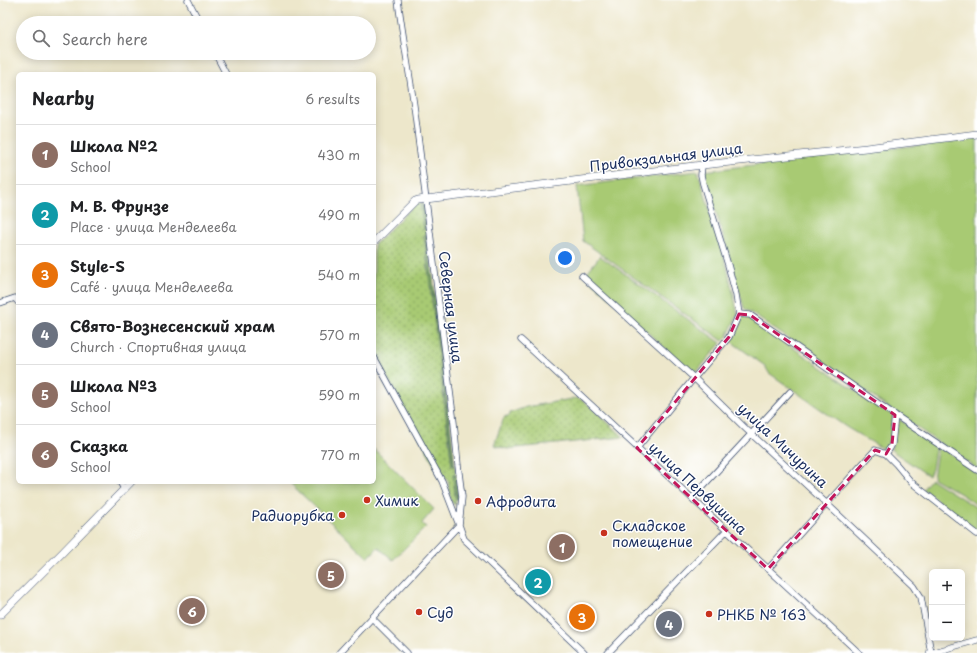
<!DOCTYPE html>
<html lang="en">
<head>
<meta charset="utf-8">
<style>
  :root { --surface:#fff; --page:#f6f6f6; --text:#202124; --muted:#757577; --line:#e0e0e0; --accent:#c8321e }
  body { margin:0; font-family:"Playpen Sans",sans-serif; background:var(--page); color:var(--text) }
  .controls { position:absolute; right:12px; bottom:12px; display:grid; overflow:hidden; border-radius:6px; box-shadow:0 2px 10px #0003 }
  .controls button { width:36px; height:36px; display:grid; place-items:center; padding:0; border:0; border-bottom:1px solid var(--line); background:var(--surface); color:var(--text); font:20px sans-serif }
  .you { position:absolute; left:565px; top:258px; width:14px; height:14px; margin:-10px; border:3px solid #fff; border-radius:50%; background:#1a73e8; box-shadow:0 0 0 6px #1a73e833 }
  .badge { display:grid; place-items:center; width:26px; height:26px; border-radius:50%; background:var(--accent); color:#fff; font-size:13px; font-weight:700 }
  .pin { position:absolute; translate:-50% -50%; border:2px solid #fff; box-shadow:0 1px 4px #0006 }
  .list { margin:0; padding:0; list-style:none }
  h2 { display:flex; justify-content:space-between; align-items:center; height:52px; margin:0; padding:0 16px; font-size:17px }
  h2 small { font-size:13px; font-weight:400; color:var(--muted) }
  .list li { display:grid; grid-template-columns:26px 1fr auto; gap:12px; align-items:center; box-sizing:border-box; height:60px; padding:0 16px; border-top:1px solid var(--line) }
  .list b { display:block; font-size:15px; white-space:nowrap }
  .list p { margin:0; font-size:13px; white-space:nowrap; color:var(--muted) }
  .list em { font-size:13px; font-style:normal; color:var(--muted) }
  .icon { flex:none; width:22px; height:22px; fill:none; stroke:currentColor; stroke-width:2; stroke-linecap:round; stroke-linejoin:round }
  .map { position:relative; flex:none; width:977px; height:653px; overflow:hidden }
  .search { position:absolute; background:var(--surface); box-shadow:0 2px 10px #0003; left:16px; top:16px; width:360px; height:44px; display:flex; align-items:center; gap:10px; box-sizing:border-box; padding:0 14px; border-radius:22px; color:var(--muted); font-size:15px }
  .panel { position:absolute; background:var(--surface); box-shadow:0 2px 10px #0003; left:16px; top:72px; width:360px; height:412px; border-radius:6px }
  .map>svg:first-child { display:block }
  .grass { fill:url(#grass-dots); stroke:#627c68 }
  .forest { fill:url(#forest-firs); stroke:#506e62 }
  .garden { fill:#a8ca73; stroke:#627c68 }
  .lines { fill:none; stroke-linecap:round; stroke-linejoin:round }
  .minor-casing { stroke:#3a4b6e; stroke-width:7 }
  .major-casing { stroke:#3a4b6e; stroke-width:8 }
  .minor { stroke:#fff; stroke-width:5.5 }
  .major { stroke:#fff; stroke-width:7 }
  .marked { fill:none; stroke:#c2185b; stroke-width:3; stroke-dasharray:8 5; stroke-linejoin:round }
  .poi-dot { fill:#c8321e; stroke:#fff; stroke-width:1.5 }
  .labels { text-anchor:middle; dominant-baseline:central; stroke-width:3; stroke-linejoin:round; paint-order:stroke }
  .street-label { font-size:14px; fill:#1b2f5e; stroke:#fff }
  .poi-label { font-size:14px; fill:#1b2f5e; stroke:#fff; text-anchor:start }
</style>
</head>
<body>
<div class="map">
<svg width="977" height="653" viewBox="0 0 977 653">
  <defs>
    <pattern id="grass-dots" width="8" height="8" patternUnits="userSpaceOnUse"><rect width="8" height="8" fill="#a8ca73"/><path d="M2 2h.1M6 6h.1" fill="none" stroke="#88a462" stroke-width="1.8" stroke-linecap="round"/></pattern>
    <pattern id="forest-firs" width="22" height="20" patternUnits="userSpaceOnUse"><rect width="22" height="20" fill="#86ae65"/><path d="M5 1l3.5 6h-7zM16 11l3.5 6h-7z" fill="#6d8e56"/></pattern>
  </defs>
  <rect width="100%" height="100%" fill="#fff"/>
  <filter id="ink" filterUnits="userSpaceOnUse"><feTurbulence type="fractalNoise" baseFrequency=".025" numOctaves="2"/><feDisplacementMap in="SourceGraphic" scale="8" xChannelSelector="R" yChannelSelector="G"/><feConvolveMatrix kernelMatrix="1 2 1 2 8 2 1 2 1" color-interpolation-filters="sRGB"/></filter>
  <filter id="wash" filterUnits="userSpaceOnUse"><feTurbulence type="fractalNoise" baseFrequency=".012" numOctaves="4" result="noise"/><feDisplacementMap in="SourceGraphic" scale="16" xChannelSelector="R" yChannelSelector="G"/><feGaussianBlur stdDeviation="0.9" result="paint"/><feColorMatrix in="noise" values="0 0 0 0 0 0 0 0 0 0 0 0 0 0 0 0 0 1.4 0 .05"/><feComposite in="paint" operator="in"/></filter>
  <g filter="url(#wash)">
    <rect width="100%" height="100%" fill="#ede7cb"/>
    <path class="grass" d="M420 202 424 230H427L428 234 424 235 452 466H455L456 473 453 474 456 505 452 503 450 496 448 480 441 476 435 466 374 353V245L415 204Z
      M577 398 584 401 624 437 507 449 494 445 504 417 510 415V413L526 407Z"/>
    <path class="forest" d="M421 203H424L427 229H424Z
      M425 235H428L455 465 453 466Z
      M453 474H456L459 499H456Z"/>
    <path class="garden" d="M977 138V469L744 308 704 171Z
      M698 171 727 267 738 314 727 337 723 341 637 280 583 241 577 186Z
      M600 256 721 343 694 375 585 275Z
      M741 316 748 317 893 416 889 448 885 450 846 427 769 373 765 366 729 340Z
      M897 418 936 444 932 469 929 476 891 450Z
      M938 445 977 472V505L961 494 933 478Z
      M374 449 434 509 422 523 426 527 393 560 378 547 368 558 289 482H374Z
      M931 479 977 508V531L923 489Z"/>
  </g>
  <g filter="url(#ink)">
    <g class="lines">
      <defs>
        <path id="minor" d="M188 0 200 23
          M398 0C403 40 411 80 416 121L454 423 458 465 462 497 459 525
          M215 53 226 74
          M582 276 694 378 747 430 827 504 914 586 921 597 931 653 977 640
          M0 303 15 298 18 302
          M739 314 750 315 895 415 977 470
          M521 340 859 653
          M374 357 442 481 459 525 464 539 584 653
          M637 448 694 378 729 337 739 314 736 295 728 265 703 184 701 175 702 165
          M886 454 890 448 892 444 895 415
          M120 482 124 489
          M692 498 790 392
          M768 569 875 450 886 454 896 464 911 482 977 534
          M372 618 407 653
          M339 653 459 525
          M608 653 727 530"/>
        <path id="major" d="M374 242 415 201 418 200 702 165 866 148 977 134
          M0 615 63 552 131 482
          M930 653H932"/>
      </defs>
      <use href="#minor" class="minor-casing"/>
      <use href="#major" class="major-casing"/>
      <use href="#minor" class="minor"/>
      <use href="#major" class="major"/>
    </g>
  </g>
  <path class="marked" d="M739 314 750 315 895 415 892 444 886 454 875 450 768 569 637 448 729 337Z"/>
  <g class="poi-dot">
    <circle cx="367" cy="500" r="4"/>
    <circle cx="478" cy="501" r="4"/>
    <circle cx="342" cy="515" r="4"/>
    <circle cx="604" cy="533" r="4"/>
    <circle cx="419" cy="612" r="4"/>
    <circle cx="709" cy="614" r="4"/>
  </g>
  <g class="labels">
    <g class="street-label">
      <text transform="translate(666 157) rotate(-7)">Привокзальная улица</text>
      <text transform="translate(451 307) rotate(83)">Северная улица</text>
      <text transform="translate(783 445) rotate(43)">улица Мичурина</text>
      <text transform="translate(698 488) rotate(43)">улица Первушина</text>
    </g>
    <g class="poi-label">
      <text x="375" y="500">Химик</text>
      <text x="486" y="501">Афродита</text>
      <text x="334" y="515" text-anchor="end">Радиорубка</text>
      <text x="612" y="525">Складское<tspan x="612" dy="16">помещение</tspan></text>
      <text x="427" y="612">Суд</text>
      <text x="717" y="614">РНКБ № 163</text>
    </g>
  </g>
</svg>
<div class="controls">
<button>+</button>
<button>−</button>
</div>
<div class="you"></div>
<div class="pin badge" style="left:562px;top:547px;background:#8d6e63">1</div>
<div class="pin badge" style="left:538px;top:582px;background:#0f9aa8">2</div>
<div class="pin badge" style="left:582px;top:617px;background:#e8710a">3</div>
<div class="pin badge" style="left:669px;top:624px;background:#6b7280">4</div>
<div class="pin badge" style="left:331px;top:575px;background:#8d6e63">5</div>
<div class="pin badge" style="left:192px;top:611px;background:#8d6e63">6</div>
<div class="search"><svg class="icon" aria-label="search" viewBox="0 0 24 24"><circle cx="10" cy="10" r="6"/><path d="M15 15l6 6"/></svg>Search here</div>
<section class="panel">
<h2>Nearby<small>6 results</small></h2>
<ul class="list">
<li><span class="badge" style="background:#8d6e63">1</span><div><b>Школа №2</b><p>School</p></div><em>430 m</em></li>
<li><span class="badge" style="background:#0f9aa8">2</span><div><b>М. В. Фрунзе</b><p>Place · улица Менделеева</p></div><em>490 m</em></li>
<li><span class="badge" style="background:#e8710a">3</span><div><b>Style-S</b><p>Café · улица Менделеева</p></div><em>540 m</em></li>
<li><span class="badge" style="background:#6b7280">4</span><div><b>Свято-Вознесенский храм</b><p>Church · Спортивная улица</p></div><em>570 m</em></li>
<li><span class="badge" style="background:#8d6e63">5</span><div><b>Школа №3</b><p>School</p></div><em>590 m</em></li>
<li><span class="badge" style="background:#8d6e63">6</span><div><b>Сказка</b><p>School</p></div><em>770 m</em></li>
</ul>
</section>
</div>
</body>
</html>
